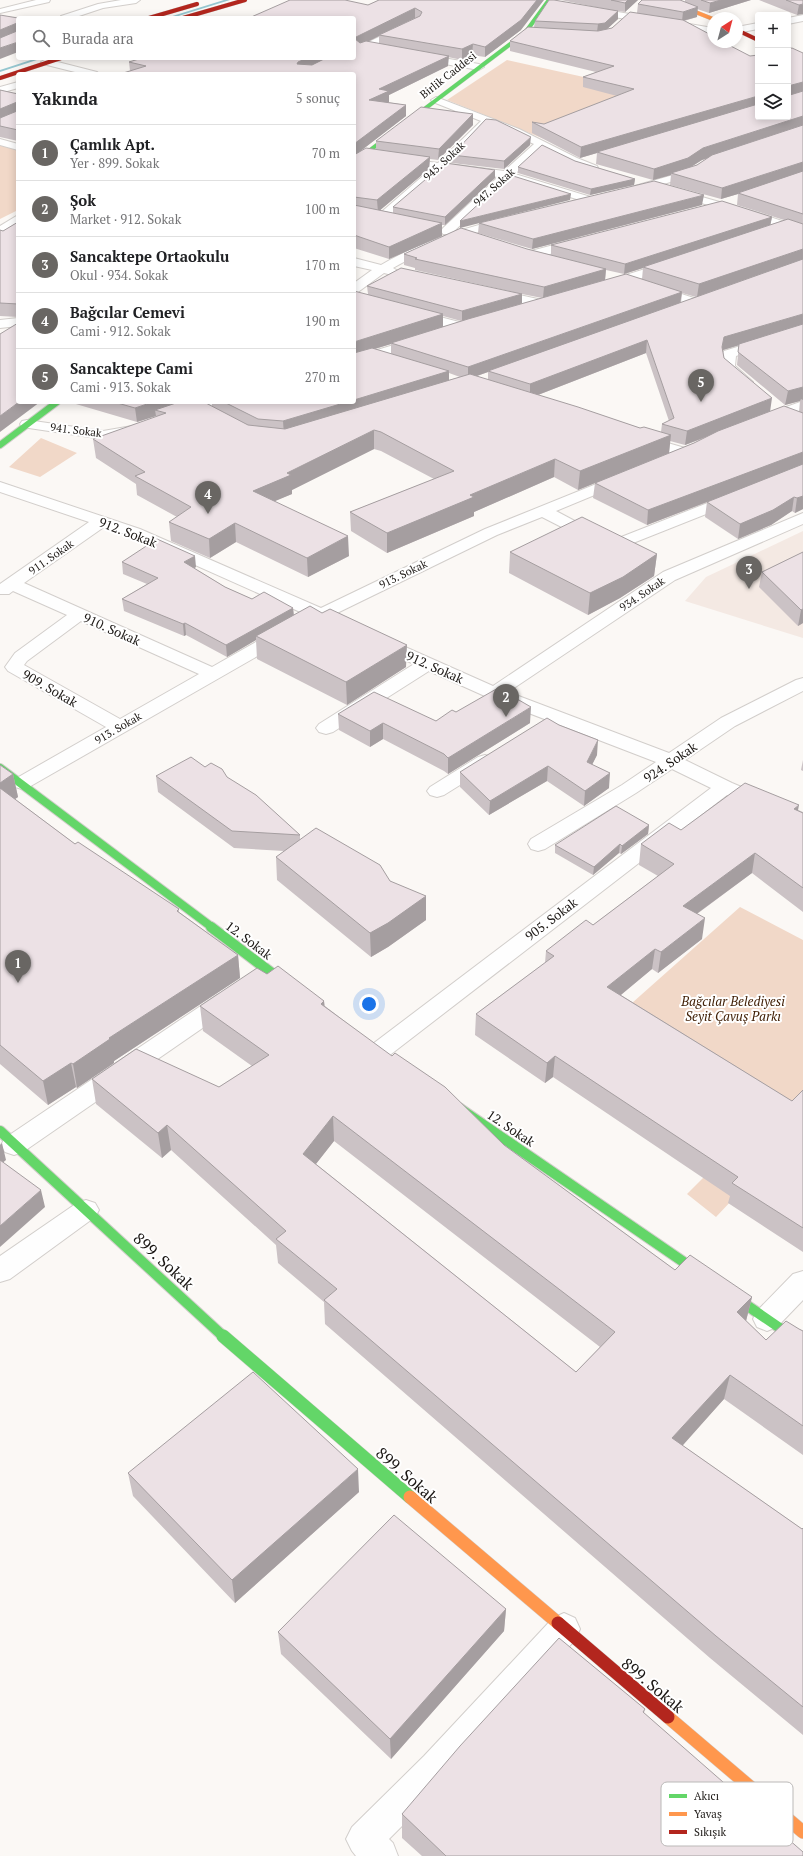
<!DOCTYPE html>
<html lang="tr">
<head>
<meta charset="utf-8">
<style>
  :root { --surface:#fff; --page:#f6f6f6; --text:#202124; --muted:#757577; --line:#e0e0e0; --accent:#696663 }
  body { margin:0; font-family:"PT Serif",serif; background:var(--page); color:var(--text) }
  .controls { position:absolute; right:12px; top:12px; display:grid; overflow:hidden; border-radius:4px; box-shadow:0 2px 10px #0003 }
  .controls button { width:36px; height:36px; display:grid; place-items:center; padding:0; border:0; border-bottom:1px solid var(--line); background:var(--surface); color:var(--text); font:20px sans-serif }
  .compass { position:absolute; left:707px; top:12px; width:36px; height:36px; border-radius:50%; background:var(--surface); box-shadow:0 2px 10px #0003; rotate:36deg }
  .you { position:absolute; left:369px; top:1004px; width:14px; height:14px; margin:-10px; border:3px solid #fff; border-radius:50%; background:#1a73e8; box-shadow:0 0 0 6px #1a73e833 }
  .badge { display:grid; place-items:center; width:26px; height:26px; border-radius:50%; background:var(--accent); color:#fff; font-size:13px; font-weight:700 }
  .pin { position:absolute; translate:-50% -33px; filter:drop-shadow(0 1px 2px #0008) }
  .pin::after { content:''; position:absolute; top:21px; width:14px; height:12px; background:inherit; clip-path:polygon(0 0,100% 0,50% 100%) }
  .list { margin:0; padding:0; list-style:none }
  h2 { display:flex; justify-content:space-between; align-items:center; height:52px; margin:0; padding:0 16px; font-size:17px }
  h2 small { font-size:13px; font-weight:400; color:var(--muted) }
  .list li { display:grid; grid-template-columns:26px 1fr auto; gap:12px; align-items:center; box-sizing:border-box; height:56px; padding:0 16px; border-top:1px solid var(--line) }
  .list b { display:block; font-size:15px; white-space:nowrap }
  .list p { margin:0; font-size:13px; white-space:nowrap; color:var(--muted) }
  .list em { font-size:13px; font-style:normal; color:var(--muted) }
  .icon { flex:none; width:22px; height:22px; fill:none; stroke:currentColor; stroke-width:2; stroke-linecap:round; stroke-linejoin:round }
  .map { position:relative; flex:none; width:803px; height:1856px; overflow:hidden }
  .search { position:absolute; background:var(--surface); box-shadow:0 2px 10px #0003; left:16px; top:16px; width:340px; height:44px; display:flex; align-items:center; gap:10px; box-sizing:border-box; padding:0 14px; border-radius:4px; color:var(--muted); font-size:15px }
  .panel { position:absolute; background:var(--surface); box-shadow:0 2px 10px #0003; left:16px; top:72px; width:340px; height:332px; border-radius:4px }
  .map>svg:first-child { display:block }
  .built { fill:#f4e9e3 }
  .green { fill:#f1d8c8 }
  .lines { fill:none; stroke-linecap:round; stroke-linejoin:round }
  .stream { fill:#95c6cf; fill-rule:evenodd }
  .street-casing { stroke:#d2cecb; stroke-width:2 }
  .fast-far5-casing { stroke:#d2cecb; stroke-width:4.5 }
  .fast-far4-casing { stroke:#d2cecb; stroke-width:6 }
  .fast-far3-casing { stroke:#d2cecb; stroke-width:8 }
  .fast-far2-casing { stroke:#d2cecb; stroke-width:10 }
  .fast-far1-casing { stroke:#d2cecb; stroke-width:12 }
  .fast-casing { stroke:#d2cecb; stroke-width:14 }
  .slow-far1-casing { stroke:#d2cecb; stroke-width:4.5 }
  .slow-casing { stroke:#d2cecb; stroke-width:14 }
  .jam-far1-casing { stroke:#d2cecb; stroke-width:4.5 }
  .jam-casing { stroke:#d2cecb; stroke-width:14 }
  .street { fill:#fefefe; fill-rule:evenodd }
  .fast-far5 { stroke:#63d668; stroke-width:4 }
  .fast-far4 { stroke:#63d668; stroke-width:5 }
  .fast-far3 { stroke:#63d668; stroke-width:6 }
  .fast-far2 { stroke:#63d668; stroke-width:8 }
  .fast-far1 { stroke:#63d668; stroke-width:10 }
  .fast { stroke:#63d668; stroke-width:13 }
  .slow-far1 { stroke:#ff974d; stroke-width:4 }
  .slow { stroke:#ff974d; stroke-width:13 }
  .jam-far1 { stroke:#b3261e; stroke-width:4 }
  .jam { stroke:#b3261e; stroke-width:13 }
  .wall { fill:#cbc2c5; fill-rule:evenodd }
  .shaded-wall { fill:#a59ea0 }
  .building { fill:#ece1e5; stroke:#a59ea0; fill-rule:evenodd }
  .labels { text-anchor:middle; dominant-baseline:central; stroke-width:4; stroke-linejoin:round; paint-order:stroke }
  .far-street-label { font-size:11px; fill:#1b1714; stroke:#fff }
  .street-label { font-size:13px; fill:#1b1714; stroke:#fff }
  .park-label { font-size:13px; font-style:italic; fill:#422108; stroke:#fff }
  .near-street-label { font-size:16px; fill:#1b1714; stroke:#fff }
  .key { fill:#fff; stroke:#bbb9b8; stroke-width:1 }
  .key-label { font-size:11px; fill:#1b1714 }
</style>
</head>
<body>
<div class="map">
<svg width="803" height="1856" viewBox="0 0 803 1856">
  <rect width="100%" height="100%" fill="#fbf8f5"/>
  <path class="built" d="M803 531V638L685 601 706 577Z"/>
  <path class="green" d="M507 60 701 103 547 140 447 100Z
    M0 143 18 147V210L0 219Z
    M41 438 77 453 40 477 9 467Z
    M740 907 803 940V1125L716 1217 687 1194 767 1114 614 1019Z"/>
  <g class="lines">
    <path class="stream" d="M224 0H230L172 18H166Z
      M37 58H43L0 72V70Z"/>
    <defs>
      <path id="street" d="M36 0H50L49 2 0 13V9Z
        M121 0H140L136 3 103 8 73 18H60L61 16 98 4Z
        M588 7 713 28V34L585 12V8Z
        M803 15V21L788 24V18Z
        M758 23V29L737 33V27Z
        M406 24 410 27 409 29 354 55V49Z
        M419 54 479 64 484 67 479 70 416 59 414 57 416 55Z
        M46 59 97 72 99 74H83L43 64 41 62Z
        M18 82V88L0 93V87Z
        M436 97 519 129 577 158 597 166 598 168 593 171 576 166 542 148 515 174 594 198 596 200 590 203 509 179 451 234H443L441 231 443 228 498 177 443 170 386 219H378L376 217 378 215 432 168 395 163 394 161 395 159 399 158 438 163 481 121 433 102 431 100ZM489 124 534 144 504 171 449 164Z
        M0 139 18 144V150L0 145Z
        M698 166 703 169 695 175 632 193 626 190 628 188 687 171Z
        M674 189 758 213 803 228V236L750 217 670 194 668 192Z
        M18 215V223L4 234 0 235V226Z
        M507 218 513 221 511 223C471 234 430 246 393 268L398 271 396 274 392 275 384 273 358 292 354 293V283L372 270 354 266V258L381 265C420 242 463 228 507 218Z
        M580 238 586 242 584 245 531 259 525 255 527 252Z
        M671 261 675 262 677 265 675 268 607 289 603 288 601 285 603 282Z
        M654 285 703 301 704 304 703 307 698 308 650 292 648 289 650 286Z
        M492 289 547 301 548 304 547 307 542 308 488 296 486 293 488 290Z
        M413 310 467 324 469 327 467 330 462 331 408 317 406 314 408 311Z
        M18 318V326L0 328V320Z
        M803 327V335L736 356 735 366 753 382 751 385H741L721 367 722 354 724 351Z
        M420 337 425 338 427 341 425 344 354 365V357Z
        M803 401V410L763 424 758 423 756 420 758 417Z
        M203 402H224L222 405 180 418 175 417 173 414 175 411Z
        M27 420 103 431 138 425 143 426 145 429 143 432 138 433 103 439 22 427 20 424 22 421Z
        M640 435 692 450 695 453 692 456 687 458 635 442 633 439 635 436Z
        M621 474 626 476 629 479 626 482 556 511 601 535 603 538 601 541 595 543 589 541 542 517 497 535 335 614 342 620 339 624C332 626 329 623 322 622 317 621 313 624 306 623L303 619 307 615 128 535 104 527 24 583 212 667 277 630 283 629 289 630 292 634 289 638 29 787 22 789 15 787 12 783 15 779 106 727 8 671 5 667 15 653 67 615 13 591 9 594H0V584L89 522 0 492V482L140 529 321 608 485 529ZM81 621 199 674 120 719 24 665 27 661Z
        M733 493 739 495 741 498 739 501 618 549 612 551 606 549 604 546 606 543Z
        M803 513V524L675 580 508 692 669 753 721 718 796 680 803 678V691L735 726 685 760 732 783 803 813V827L727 795 386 1058 378 1061 370 1058 366 1052 370 1046 711 788 672 769 636 793 545 849 538 851 531 849 528 844 531 839 622 785 656 762 487 697 429 671 333 732 326 734 319 732 316 728 319 724 414 664 373 646 370 642 373 638 379 637 385 638 493 686 663 572Z
        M485 755 492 757 495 761 492 765 444 795 437 797 430 795 427 791 430 787 478 757Z
        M225 993 233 995 237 1001 233 1007 23 1152 14 1155 5 1152 1 1145 5 1138 217 995Z
        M86 1200 95 1203 99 1210 95 1217 10 1279 0 1282V1256L77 1203Z
        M803 1271V1300L777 1327 767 1331 757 1327 753 1319 757 1311 793 1274Z
        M564 1613 575 1618 580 1629 575 1640 448 1780 389 1839 393 1843 398 1856H356L352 1851 346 1839 352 1827 424 1756 553 1618Z"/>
      <path id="fast-far5" d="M361 157 525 33 549 0"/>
      <path id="fast-far4" d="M354 162 363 156"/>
      <path id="fast-far3" d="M0 445 57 402"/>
      <path id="fast-far2" d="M0 768 213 928"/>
      <path id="fast-far1" d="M211 927 294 990
        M459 1108 793 1337
        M0 1131 224 1337"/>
      <path id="fast" d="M223 1336 410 1497
        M791 1336 803 1344"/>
      <path id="slow-far1" d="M665 0 713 19"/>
      <path id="slow" d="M410 1497 558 1623
        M668 1717 803 1832"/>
      <path id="jam-far1" d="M149 18 197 4
        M183 18 245 0
        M737 30 758 40
        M0 78 61 58"/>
      <path id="jam" d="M558 1623 668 1717"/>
    </defs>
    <use href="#street" class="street-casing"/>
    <use href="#fast-far5" class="fast-far5-casing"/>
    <use href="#fast-far4" class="fast-far4-casing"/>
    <use href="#fast-far3" class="fast-far3-casing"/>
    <use href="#fast-far2" class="fast-far2-casing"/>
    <use href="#fast-far1" class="fast-far1-casing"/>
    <use href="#fast" class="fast-casing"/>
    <use href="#slow-far1" class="slow-far1-casing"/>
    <use href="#slow" class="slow-casing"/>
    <use href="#jam-far1" class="jam-far1-casing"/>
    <use href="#jam" class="jam-casing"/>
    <use href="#street" class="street"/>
    <use href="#fast-far5" class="fast-far5"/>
    <use href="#fast-far4" class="fast-far4"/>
    <use href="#fast-far3" class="fast-far3"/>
    <use href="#fast-far2" class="fast-far2"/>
    <use href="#fast-far1" class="fast-far1"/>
    <use href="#fast" class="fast"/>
    <use href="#slow-far1" class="slow-far1"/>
    <use href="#slow" class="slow"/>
    <use href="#jam-far1" class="jam-far1"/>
    <use href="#jam" class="jam"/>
  </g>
  <path class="wall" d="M379 0 521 30 485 57 472 55 462 60 448 57V66L389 95V102H387L406 105V116L358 153 376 150V141L473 114V125L438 160 430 159 429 169 380 210 393 213V207L495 170V178L445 225H442V236L389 259 354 248V74L130 71 129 62 354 58 368 5ZM379 36V44L368 42Z
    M561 0H638L625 12 618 11V19L606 30 612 28 637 13 638 4 685 2V0H751L709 13 697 9V17L684 21 758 117 803 53V509L795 513 792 511 771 525 738 539 705 517 707 502 713 500 647 525 593 498 595 483 578 490 554 477 474 512V516L387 553 351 531 350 512 434 479 381 451 374 449 292 490V494L274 501 349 556 308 577 236 542 210 558 171 541 169 522 177 517 137 495 136 484 96 458 93 439 156 417V416L137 422 69 402H204L212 406V402H354L368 294 367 286 513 292 415 270V268L404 265V254L527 249 551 255V245L772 217 770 225 784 220 737 205 738 194 721 199 670 185 671 175 653 180 596 164 597 153 580 158 532 133V122L544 124 617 96 583 87V77L596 72 510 51V41L534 27 535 21 600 8ZM708 158 697 165 691 167 702 160ZM643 268 642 279 605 280 606 270 624 274ZM682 293 696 297 681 303ZM522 294 542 298 522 304ZM443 316 461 321 443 327ZM391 344V354L375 349ZM739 345 737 365 785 405 800 401 799 412 770 411 724 358 723 350ZM646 353 669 421 662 424 661 432 640 428 538 395ZM488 372V380L477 376ZM449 373 460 377 449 380ZM707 437 694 443 669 453 670 441 685 445Z
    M759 0H803L797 15Z
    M0 90 18 94V141L0 137Z
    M530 145 504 169 452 163V155Z
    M575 161 635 179 634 185 590 195 518 173V167Z
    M702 205 532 249 478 233 479 223Z
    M18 222V317L0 316V230L3 231Z
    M510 552 657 554 654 576 620 598 588 615 509 573Z
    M803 552V623L798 626 759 587 762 572Z
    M122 562 196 567 194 568 225 587 252 599 293 608 294 615 406 667 347 705 257 659 256 640 227 657 186 635 184 636 124 611 122 599 147 584 123 574Z
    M456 712 530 723 448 774 444 771 383 739 370 747 339 730 338 714 436 721Z
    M597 755 592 764 609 788 584 806 547 781 489 815 460 787V772Z
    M803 760V771L801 770Z
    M0 765 13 774 18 797 15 799 75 844 179 909V912L238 955 240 978 114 1061V1063L77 1088 76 1087 48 1105 0 1064Z
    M205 767 227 777 300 835V839L390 881 426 920 388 947 371 957 277 880 276 857 284 851 234 848 158 792 156 776Z
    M798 810 803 813V912L752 873 697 914 702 939 658 973 652 969 621 995 792 1101 803 1090V1252L728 1203 730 1196 553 1077 545 1083 475 1035 476 1014 545 963 546 951 593 925 658 876 639 865 641 844 681 830Z
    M649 825 648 834 621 854 619 853 593 875 555 853V845Z
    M267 974 324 1001 325 1006 504 1145 675 1270 752 1297 746 1321 766 1340 799 1329 803 1331V1455L724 1399 682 1445 802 1529 803 1528V1735L710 1658 325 1324 324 1302 278 1263 276 1245 171 1150 162 1158 96 1104 92 1079 219 1087 252 1066 203 1031 200 1006ZM334 1141 600 1347 576 1372 316 1164Z
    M128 1473 359 1492 235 1603 133 1496Z
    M506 1609 504 1631 391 1759 281 1654 278 1632Z
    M645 1709 644 1713 803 1856H422L402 1838V1814Z"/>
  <path class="shaded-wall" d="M537 0H544L521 30 485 57V47Z
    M628 0H638L625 12V3Z
    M721 0H751L709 13 710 3Z
    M803 4V14L797 15 799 5Z
    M698 7 697 17 682 21 683 12Z
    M415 8V18L379 35V36L355 48 354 38Z
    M618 11V19L604 32H597L598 24Z
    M17 23 18 33 0 40V30Z
    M18 42V52L0 59V48Z
    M473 44 472 55 462 60V49Z
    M449 56 448 66 389 95V102L369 111V100L379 89Z
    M307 58H328L298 73 297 64 298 62Z
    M803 82V93L788 97V86Z
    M758 96V106L597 152V153L580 158 581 147Z
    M17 102 18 113 0 120V109Z
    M406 105V116L354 156V144Z
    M473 114V125L438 160 439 149Z
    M803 116V127L702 160 686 170 671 173V175L653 180 654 169 703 148Z
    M531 137 530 145 504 169V161Z
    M430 157 429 169 378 212 377 200Z
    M803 162V173L738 193V194L721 199 722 188Z
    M495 170V178L445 225V217Z
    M635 179 634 185 590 195 591 189Z
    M571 194 570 200 460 228V221Z
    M704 195 702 205 532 249 533 239Z
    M772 217 770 227 643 267V268L624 274 625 264Z
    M442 223V236L389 259V247Z
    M803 249V261L697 297 699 284Z
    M606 269 605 280 543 298 544 287Z
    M682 292 680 304 488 371V372L468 379V367Z
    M522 294V304L462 321V311Z
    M443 314V327L391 343V344L354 355V342Z
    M803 314V326L723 350 720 360 722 347 724 337Z
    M647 340 646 353 530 398V384Z
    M449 371V385L284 435 283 421 347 402H354V400Z
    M803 387V400L801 399 800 401 785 405 788 391Z
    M772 398 770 412 685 445 687 431Z
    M19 402H40L0 432V416Z
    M153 402H194L155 410 156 416 137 422 135 408Z
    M374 430V449L292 490V494L254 510 253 491 287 473Z
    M671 435 669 453 578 490 580 471Z
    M803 452V465L647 525 648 510Z
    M555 459 554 477 474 512V516L387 553V533L470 495Z
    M803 496V509L795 513 797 498Z
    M794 497 792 511 771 525 738 539 740 524Z
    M235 523 236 542 210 558 209 539Z
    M348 536 349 556 308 577 307 558Z
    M657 554 654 576 620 598 588 615 590 593Z
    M195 556 196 567 185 574 184 562Z
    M293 608 294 619 256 636V640L227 657 226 645Z
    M803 609V623L798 626 801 610Z
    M185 623 186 635 184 636 183 624Z
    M407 645 406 667 347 705 346 682Z
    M531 707 530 723 448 774V758Z
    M383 723V739L370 747V731Z
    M598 740 597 755 586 777 587 762Z
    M548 766 547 781 489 815 490 801Z
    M610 773 609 788 584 806 585 791Z
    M13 774 18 797 1 809 0 805V783Z
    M799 805 795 826 794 809Z
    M649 825 648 834 621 854 622 846Z
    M620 844 619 853 593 875 594 867Z
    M755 853 752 873 680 926 683 906Z
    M426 896V920L388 947 371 957 370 933Z
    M705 918 702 939 658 973 661 952Z
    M655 949 652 969 605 1008 607 987Z
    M238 955 240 978 114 1061V1063L77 1088 73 1064 109 1038Z
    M324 1001 325 1026 321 1004Z
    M555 1056 553 1077 545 1083 547 1063Z
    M71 1063 76 1087 48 1105 43 1081Z
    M333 1116 334 1141 304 1179 303 1154Z
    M167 1125 171 1150 162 1158 158 1133Z
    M2 1143 6 1160 0 1165V1145Z
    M41 1190 45 1207 0 1247V1226Z
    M752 1297 746 1321 737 1312Z
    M730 1375 724 1399 668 1462 672 1438Z
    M358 1469 359 1492 235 1603 232 1580Z
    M506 1609 504 1631 391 1759 390 1739Z"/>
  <path class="building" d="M290 0H345L368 5 379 0H537L521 20 485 47 473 44 462 49 379 35 420 16 422 12 415 8 354 38 360 43 366 41 449 56 379 89 389 91 369 100 406 105 354 144V74H120L146 66 129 62 142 58H307L298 62 297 64 312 65 326 58H354V18H249Z
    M549 0H554L618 11 605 23 598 24 535 21Z
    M611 0H628L625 3Z
    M642 0H680L698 7 683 12 638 4Z
    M701 0H721L710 3Z
    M786 0H803V4L799 5Z
    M630 12 683 20 713 36V42H723L750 56 758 55V96L581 147 532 122 544 124 634 89 583 77 614 66 510 41 528 27 598 31 612 28Z
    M0 15 18 18V42L0 48V38L17 31V23L0 30Z
    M792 48 803 53V82L788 86V93L790 95 803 91V116L703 148 688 158 654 169 597 152 758 104V117H788V49Z
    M0 90 18 94V130L0 126V118L17 111V102L0 109Z
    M421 107 473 114 439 149 376 141Z
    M486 119 496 120 531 137 504 161 452 155Z
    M803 125V162L722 188 671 173 697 165 712 155Z
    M542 145 575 161 635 179 591 189 518 167Z
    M366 148 430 157 377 200 354 197V155Z
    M445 163 495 170 445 217 393 207Z
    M803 171V214L738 193Z
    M510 175 571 194 460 221Z
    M654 181 704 195 533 239 479 223Z
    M722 201 772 217 625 264 551 245Z
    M354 205 442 223 389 247 354 235Z
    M788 219 803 224V249L699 284 643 267Z
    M18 222V304L0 303V230L3 231Z
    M461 228 527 249 606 269 544 287 415 259 417 258 404 254Z
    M803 259V314L724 337 722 347 724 358 772 398 687 431 662 424 674 418 647 340 530 384 488 371Z
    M401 268 522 294 462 311 367 286Z
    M626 274 682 292 468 367 391 343 468 319Z
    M354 291 443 314 354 342Z
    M18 323V402H19L0 416V334Z
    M803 324V387L788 391 738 352 739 344Z
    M372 348 449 371 354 400V353Z
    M470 374 578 407 640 428 644 427 671 435 580 471 555 459 470 495 474 497 387 533 350 512 454 471 381 432 374 430 287 473 291 475 253 491 348 536 307 558 235 523 209 539 169 522 191 507 135 476 145 472 93 439 166 413 155 410 179 402H204L248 425 285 429Z
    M114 402H153L135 408Z
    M224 402H347L283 421 258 419Z
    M784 406 803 413V452L648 510 595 483 694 443 718 431Z
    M803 464V496L797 498 794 497 773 510 740 524 707 502Z
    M582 517 657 554 623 577 590 593 510 552Z
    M157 539 195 556 184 562 225 587 252 599 264 592 293 608 226 645 185 623 183 624 122 599 158 578 122 562Z
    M803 552V609L801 610 762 572Z
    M310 606 322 613 330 609 407 645 346 682 256 636Z
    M498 688 531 707 448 758 444 754 383 723 370 731 338 714 374 692 436 721 452 710 456 712Z
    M547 718 559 725 598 740 587 762 610 773 585 791 548 766 490 801 460 772Z
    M191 757 205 767 211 763 222 769 227 777 256 795 300 835 232 831 156 776Z
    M0 765 13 774 0 783Z
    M745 783 799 805 794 809 803 813V888L755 853 683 906 705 918 661 952 655 949 607 987 792 1101 803 1090V1228L732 1183 738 1177 555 1056 547 1063 476 1014 554 956 546 951 586 920 593 925 674 864 641 844 669 823 681 830Z
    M0 788 75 844 78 842 179 909 177 911 238 955 109 1038 110 1039 73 1064 71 1063 43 1081 0 1045Z
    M616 806 649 825 622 846 620 844 594 867 555 845Z
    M316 828 380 865 390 881 426 896 388 923 370 933 276 857Z
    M278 966 324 1001 321 1004 392 1056 395 1053 445 1087 504 1145 675 1270 690 1255 752 1297 737 1312 766 1340 786 1321 799 1329 803 1331V1426L730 1375 672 1438 802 1529 803 1528V1707L716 1636 324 1300 337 1289 276 1239 286 1231 167 1125 158 1133 92 1079 136 1049 219 1087 269 1055 200 1006 257 968 267 974ZM333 1116 615 1332 576 1372 303 1154Z
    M0 1160 41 1190 0 1226Z
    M253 1372 358 1469 232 1580 128 1473Z
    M394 1515 506 1609 390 1739 278 1632Z
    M559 1638 645 1709 643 1712 803 1852V1856H446L402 1814 460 1746Z"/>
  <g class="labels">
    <g class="far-street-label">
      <text transform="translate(448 75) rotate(-38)">Birlik Caddesi</text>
      <text transform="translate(444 161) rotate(-43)">945. Sokak</text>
      <text transform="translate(494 187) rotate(-42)">947. Sokak</text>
      <text transform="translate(76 430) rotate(7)">941. Sokak</text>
      <text transform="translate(51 557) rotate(-35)">911. Sokak</text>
      <text transform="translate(403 574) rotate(-26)">913. Sokak</text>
      <text transform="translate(642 594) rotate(-34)">934. Sokak</text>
      <text transform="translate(118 728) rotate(-30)">913. Sokak</text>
    </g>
    <g class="street-label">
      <text transform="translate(128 532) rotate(21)">912. Sokak</text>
      <text transform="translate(112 629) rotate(24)">910. Sokak</text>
      <text transform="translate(435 667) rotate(24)">912. Sokak</text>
      <text transform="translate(50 688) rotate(30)">909. Sokak</text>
      <text transform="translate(670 762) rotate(-34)">924. Sokak</text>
      <text transform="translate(551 919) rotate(-37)">905. Sokak</text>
      <text transform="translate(249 940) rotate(37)">12. Sokak</text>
      <text transform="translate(511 1128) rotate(34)">12. Sokak</text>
    </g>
    <g class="park-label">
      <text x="733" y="1001">Bağcılar Belediyesi<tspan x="733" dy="15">Seyit Çavuş Parkı</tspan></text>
    </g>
    <g class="near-street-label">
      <text transform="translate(164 1261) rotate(43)">899. Sokak</text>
      <text transform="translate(407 1475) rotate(41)">899. Sokak</text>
      <text transform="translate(653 1685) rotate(40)">899. Sokak</text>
    </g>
  </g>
  <rect x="661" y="1782" width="132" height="64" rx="6" class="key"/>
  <rect x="669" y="1794" width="18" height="4" fill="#63d668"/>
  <rect x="669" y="1812" width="18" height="4" fill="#ff974d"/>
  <rect x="669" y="1830" width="18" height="4" fill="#b3261e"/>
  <g class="key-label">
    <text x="694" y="1800">Akıcı</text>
    <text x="694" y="1818">Yavaş</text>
    <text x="694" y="1836">Sıkışık</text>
  </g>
</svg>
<div class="controls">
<button>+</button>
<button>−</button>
<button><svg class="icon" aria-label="layers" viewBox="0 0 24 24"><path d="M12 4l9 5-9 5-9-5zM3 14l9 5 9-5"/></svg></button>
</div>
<svg class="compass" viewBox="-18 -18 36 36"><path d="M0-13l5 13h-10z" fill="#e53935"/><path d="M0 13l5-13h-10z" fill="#757577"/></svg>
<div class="you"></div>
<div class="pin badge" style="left:18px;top:983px">1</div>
<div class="pin badge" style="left:506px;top:717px">2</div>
<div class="pin badge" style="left:749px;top:589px">3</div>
<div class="pin badge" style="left:208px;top:514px">4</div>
<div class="pin badge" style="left:701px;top:402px">5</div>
<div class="search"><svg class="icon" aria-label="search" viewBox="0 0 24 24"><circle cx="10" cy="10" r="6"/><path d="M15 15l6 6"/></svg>Burada ara</div>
<section class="panel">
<h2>Yakında<small>5 sonuç</small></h2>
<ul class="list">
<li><span class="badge">1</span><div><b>Çamlık Apt.</b><p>Yer · 899. Sokak</p></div><em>70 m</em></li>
<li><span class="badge">2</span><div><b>Şok</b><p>Market · 912. Sokak</p></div><em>100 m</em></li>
<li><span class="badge">3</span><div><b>Sancaktepe Ortaokulu</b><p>Okul · 934. Sokak</p></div><em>170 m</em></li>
<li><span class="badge">4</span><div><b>Bağcılar Cemevi</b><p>Cami · 912. Sokak</p></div><em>190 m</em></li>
<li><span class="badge">5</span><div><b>Sancaktepe Cami</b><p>Cami · 913. Sokak</p></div><em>270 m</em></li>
</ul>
</section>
</div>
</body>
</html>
